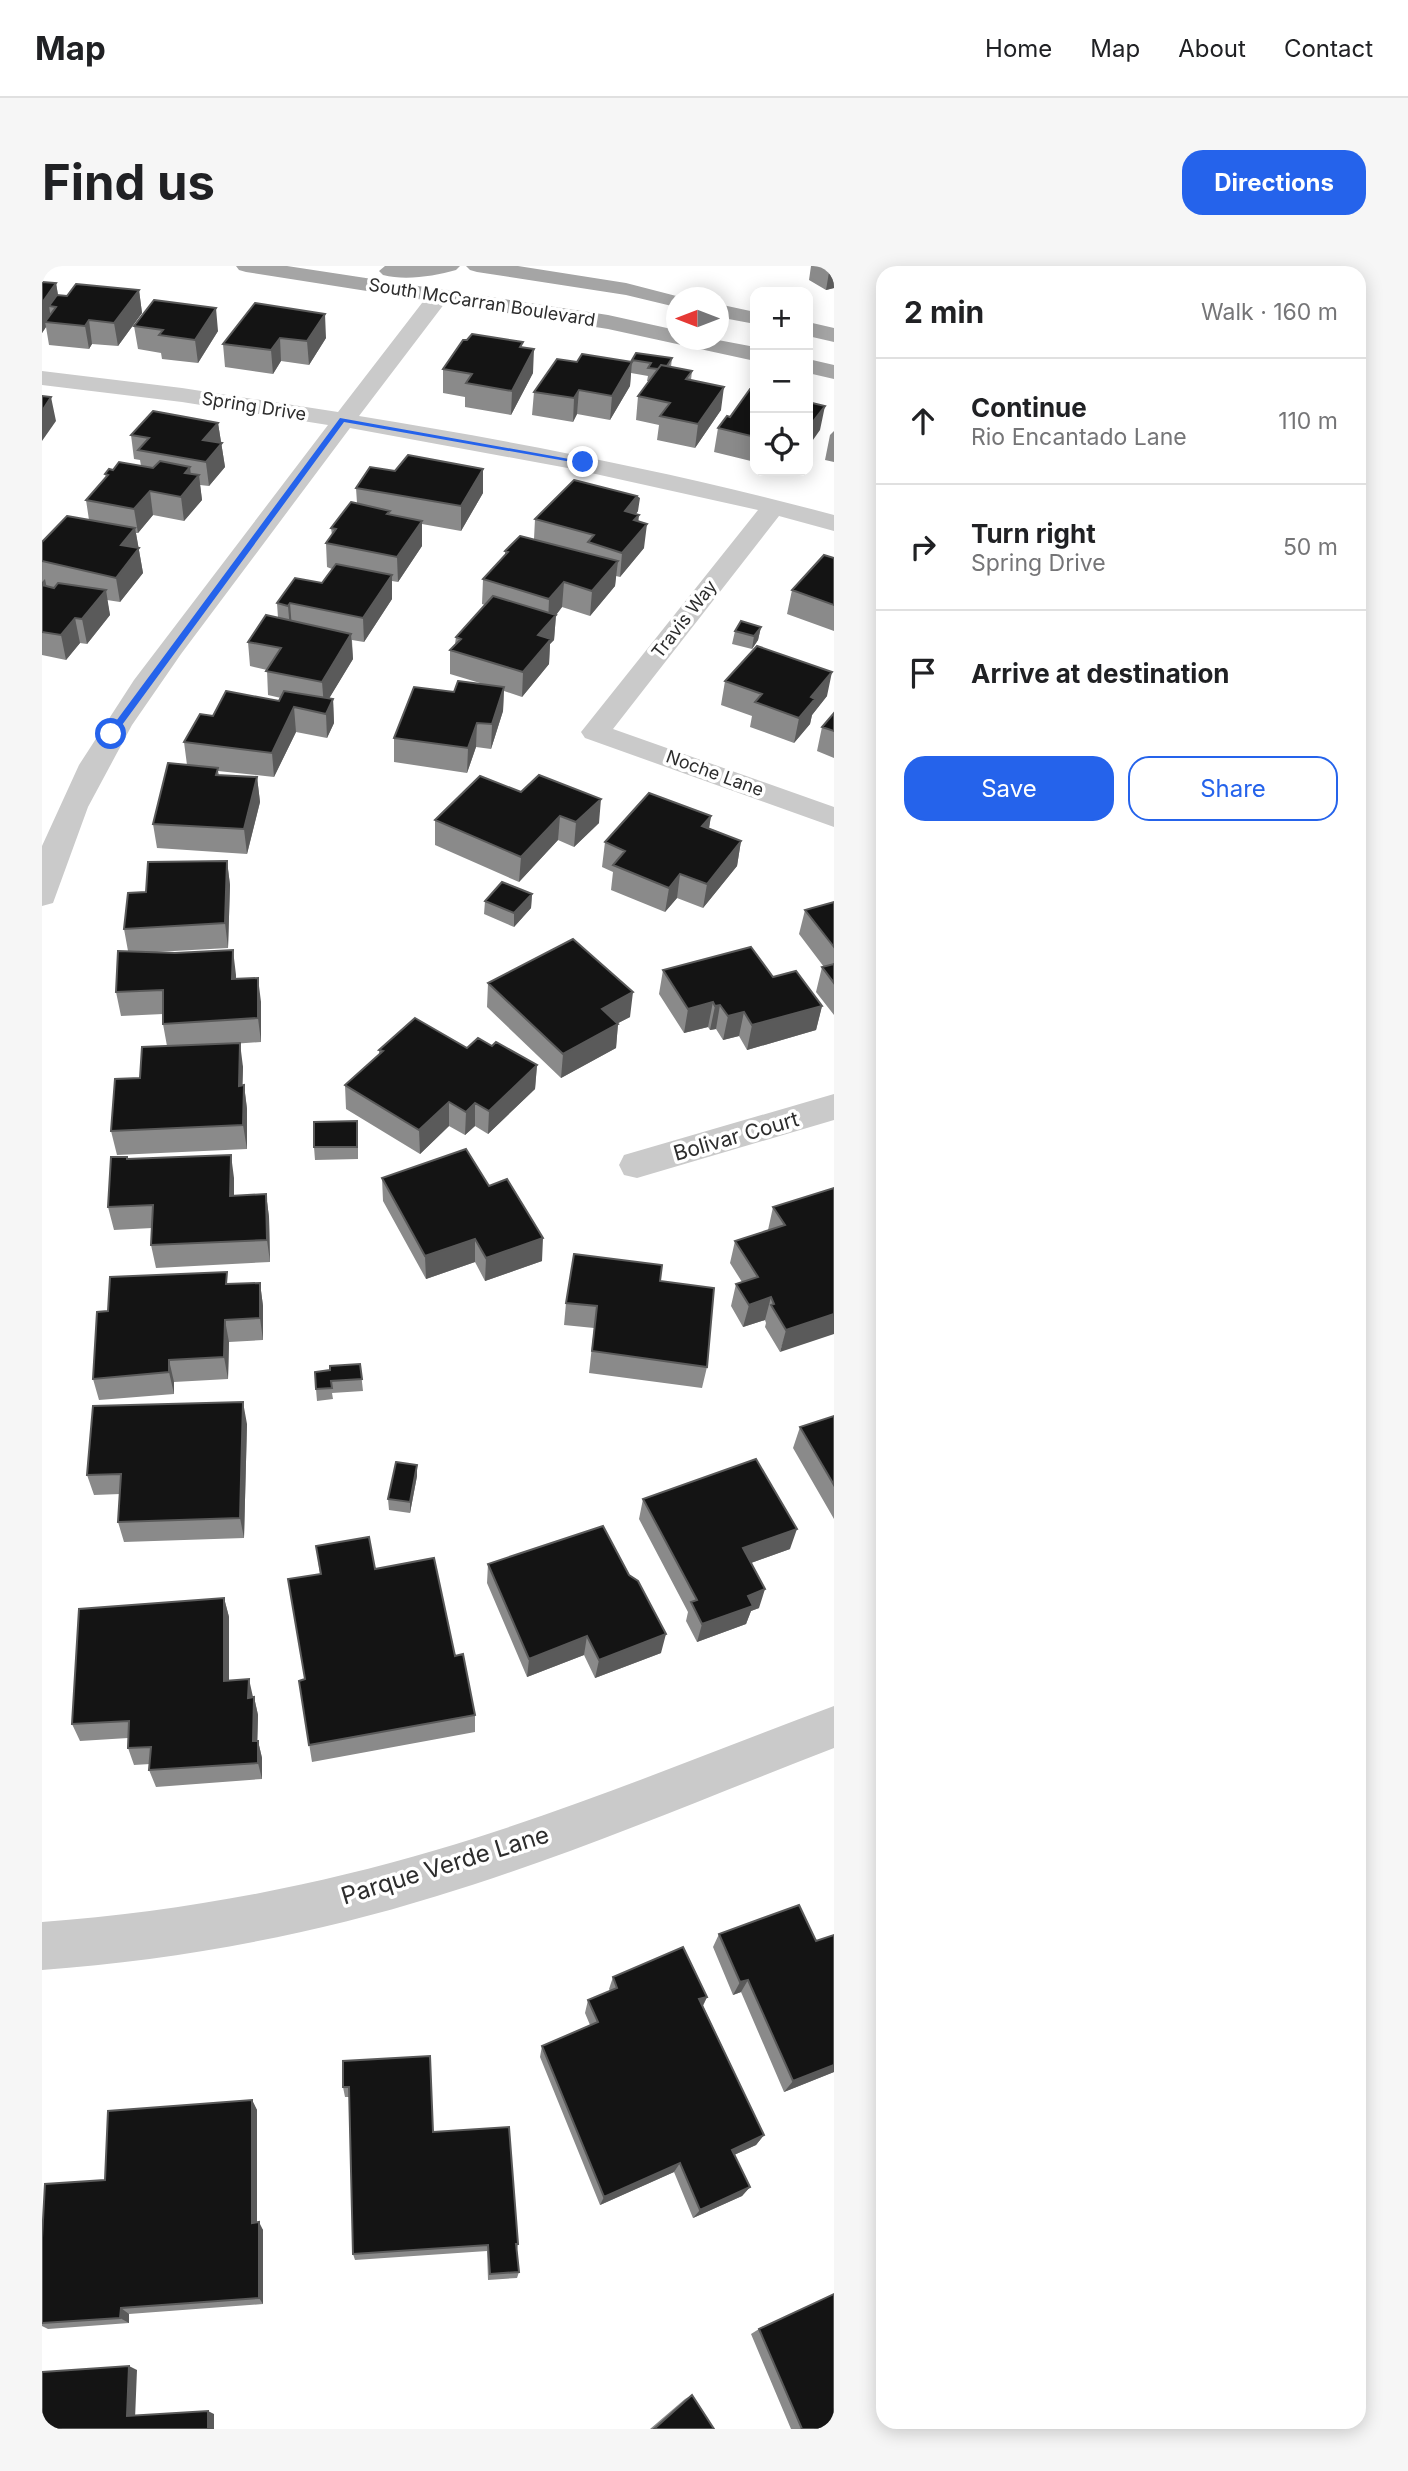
<!DOCTYPE html>
<html lang="en">
<head>
<meta charset="utf-8">
<style>
  :root { --surface:#fff; --page:#f6f6f6; --text:#202124; --muted:#757577; --line:#e0e0e0; --accent:#2563eb }
  body { margin:0; font-family:Inter,sans-serif; background:var(--page); color:var(--text) }
  .controls { position:absolute; right:21px; top:21px; display:grid; overflow:hidden; border-radius:14px; box-shadow:0 4px 18px #0003 }
  .controls button { width:63px; height:63px; display:grid; place-items:center; padding:0; border:0; border-bottom:2px solid var(--line); background:var(--surface); color:var(--text); font:35px sans-serif }
  .compass { position:absolute; left:624px; top:21px; width:63px; height:63px; border-radius:50%; background:var(--surface); box-shadow:0 4px 18px #0003; rotate:270deg }
  .stop { position:absolute; width:21px; height:21px; margin:-16px; border:5px solid #2563eb; border-radius:50%; background:#fff }
  .stop.end { background:#2563eb; border-color:#fff; box-shadow:0 2px 7px #0008 }
  .list { margin:0; padding:0; list-style:none }
  h2 { display:flex; justify-content:space-between; align-items:center; height:91px; margin:0; padding:0 28px; font-size:30px }
  h2 small { font-size:23px; font-weight:400; color:var(--muted) }
  .list li { display:grid; grid-template-columns:46px 1fr auto; gap:21px; align-items:center; box-sizing:border-box; height:126px; padding:0 28px; border-top:2px solid var(--line) }
  .list b { display:block; font-size:26px; white-space:nowrap }
  .list p { margin:0; font-size:23px; white-space:nowrap; color:var(--muted) }
  .list em { font-size:23px; font-style:normal; color:var(--muted) }
  .actions { display:flex; gap:14px; padding:21px 28px }
  .actions a { flex:1; padding:16px 0; border:2px solid var(--accent); border-radius:21px; text-align:center; font-size:24px; color:var(--accent) }
  .actions .main { background:var(--accent); color:#fff }
  .icon { flex:none; width:38px; height:38px; fill:none; stroke:currentColor; stroke-width:2; stroke-linecap:round; stroke-linejoin:round }
  .map { position:relative; flex:none; width:792px; height:2163px; overflow:hidden; border-radius:21px }
  header { display:flex; align-items:center; gap:42px; box-sizing:border-box; height:98px; padding:0 35px; background:var(--surface); border-bottom:2px solid var(--line) }
  header strong { font-size:33px }
  nav { display:flex; gap:38px; margin-inline-start:auto; font-size:24px }
  .intro { display:flex; align-items:center; justify-content:space-between; box-sizing:border-box; height:168px; padding:0 42px }
  h1 { margin:0; font-size:49px }
  .button { padding:18px 32px; border-radius:21px; background:var(--accent); color:#fff; font-size:24px; font-weight:700 }
  main { display:flex; gap:42px; padding:0 42px }
  aside { flex:1; background:var(--surface); border-radius:21px; box-shadow:0 4px 18px #0003 }
  .map>svg:first-child { display:block }
  .lines { fill:none; stroke-linecap:round; stroke-linejoin:round }
  .minor { fill:#cacaca; fill-rule:evenodd }
  .major { fill:#a5a5a5; fill-rule:evenodd }
  .wall { fill:#8a8a8a }
  .shaded-wall { fill:#5a5a5a }
  .building { fill:#141414; stroke:#5a5a5a; stroke-width:2 }
  .route { fill:#2563eb }
  .labels { text-anchor:middle; dominant-baseline:central; stroke-width:7; stroke-linejoin:round; paint-order:stroke }
  .far-street-label { font-size:18px; fill:#2d2d2d; stroke:#fff }
  .street-label { font-size:21px; fill:#2d2d2d; stroke:#fff }
  .near-street-label { font-size:24px; fill:#2d2d2d; stroke:#fff }
</style>
</head>
<body>
<header>
<strong>Map</strong>
<nav><a>Home</a><a>Map</a><a>About</a><a>Contact</a></nav>
</header>
<div class="intro"><h1>Find us</h1><a class="button">Directions</a></div>
<main>
<div class="map">
<svg width="792" height="2163" viewBox="0 0 792 2163">
  <rect width="100%" height="100%" fill="#fff"/>
  <g class="lines">
    <path class="minor" d="M398 23 406 24 409 29 317 150C477 176 636 207 792 249V265L737 250 571 463 792 541V561L543 472 539 466 716 244 531 203 308 162 139 388 90 459 46 541 11 637 0 640V580L37 499 92 414 286 159 140 136 0 119V105L140 122 296 146 390 24Z
      M792 828V854L595 912 582 909 577 899 582 889Z
      M792 1440V1482C660 1533 530 1589 395 1630 266 1670 134 1694 0 1704V1656C134 1646 266 1622 394 1584 530 1544 660 1489 792 1440Z"/>
    <path class="major" d="M194 0H245L566 49 634 64V74H676L713 81V95L566 63 204 6 197 4Z
      M343 0H418L414 4C392 10 364 15 341 9L337 5Z
      M424 0H476L584 17 642 32H634V41L584 29 435 6 428 4Z
      M676 38 713 46V58L676 51Z
      M766 56 792 62V76L766 70Z
      M766 93 792 99V113L766 107Z"/>
  </g>
  <path class="wall" d="M769 0H792V22L784 24 767 14Z
    M0 16 14 17 16 29 25 30 97 24 100 47 76 80 50 78 47 83 7 79 4 61 0 67Z
    M213 37 284 72 267 99 239 95 231 108 183 101 181 78Z
    M92 60 176 65 156 97 120 93 119 87 96 83Z
    M481 82 491 107 469 149 423 141V131L401 127V103Z
    M630 92 629 101 650 105 649 114 679 144 653 182 615 174 617 159 594 154 596 130 607 115H605L606 110 589 107 588 120 568 154 535 148 531 156 490 149 492 126 535 96H590V94Z
    M713 124V196L672 186 676 162 688 151Z
    M176 157 183 201 167 220 158 219 160 234 142 255 111 249 96 267H94L101 307 78 336 65 334 68 349 45 378 38 377 24 394 0 389V276L47 254 44 234 64 211 63 208 71 204 99 200 98 194 92 193 89 169Z
    M792 165V196L783 194 788 169Z
    M314 222 441 227 419 265 380 258V280L356 316 350 315V333L322 376 310 374 311 393 287 432 291 433 292 457 285 472 254 466 232 511 176 505 177 509 215 511 218 536 205 588 115 582 111 558 145 499 142 476 171 450 237 435 239 432 226 429 225 404 208 400 206 376 236 352 235 337 280 317 290 303 285 301 284 277 290 269 289 262 315 237Z
    M596 245 594 248 602 282 578 311 574 310 573 320 548 350 520 341 514 349 512 374 508 378 507 398 480 431 462 425 461 445 449 483 434 481 425 507 352 496V472L412 426 438 417 408 408V384L413 378 414 371 443 339 440 338 441 313 463 290V285L492 273 493 253Z
    M792 292V365L745 348 750 324Z
    M719 361 716 374 710 383 690 378 693 365Z
    M683 415 785 430 770 449 768 458 752 477 708 461 710 450 679 439Z
    M792 447V492L775 485 780 461Z
    M438 510 557 557 532 581 516 574 477 616 393 579V554Z
    M669 550 667 562 699 575 695 600 661 642 635 632 623 646 569 624 571 606 560 601 563 576Z
    M185 595 188 619 186 682 114 686 194 709V713L219 736V776L190 778 201 801 200 819H202L205 843V883L75 889 69 865 98 812 125 780 121 758V748L79 750 74 726 86 685 82 663 104 626Z
    M490 628 489 642 472 661 442 648 443 635Z
    M792 636V749L774 726 780 701H782L757 668 763 644Z
    M621 704 731 711 780 740 774 764 705 784 697 770 681 774 674 763 668 764 666 761 642 767 617 728Z
    M446 717 588 751 576 757 574 782 519 812 445 741Z
    M450 780 495 799 493 823 446 868 433 860 423 869 407 860 378 888 304 843 303 819 337 789V784L425 782Z
    M316 867V893L273 894 272 881Z
    M86 893 192 912V930L224 928 227 951 228 996 114 1002 109 979 110 962 72 964 66 941Z
    M340 912 447 920 500 995 443 1015 433 996 384 1013 341 935Z
    M792 922 738 1086 723 1061 724 1057 723 1054 701 1061 689 1040 694 1018 700 1016 688 997 693 975 726 964 731 941Z
    M618 1015 665 1101 660 1122 547 1107 552 1062 522 1059 524 1037Z
    M218 1017 221 1040V1074L187 1076 186 1113 132 1116V1128L57 1134 51 1113 66 1045 187 1018Z
    M318 1098 321 1125 290 1127 291 1133 275 1135 274 1123 288 1104Z
    M792 1150V1253L751 1182 758 1161Z
    M205 1158 202 1272 82 1276 76 1256 78 1228 52 1229 45 1209Z
    M375 1199V1210L368 1247 347 1244 346 1233Z
    M601 1233 748 1283 709 1297 717 1342 709 1345 704 1358 655 1376 644 1355 646 1346 597 1253Z
    M274 1280 333 1303 413 1390 433 1449V1466L270 1496 257 1415 263 1413 278 1308Z
    M446 1298 619 1387 553 1412 542 1389 485 1411 445 1317Z
    M182 1332 187 1351V1415L212 1431 216 1449 215 1475H216L220 1492V1513L114 1521 107 1504 108 1498 92 1499 86 1482V1472L38 1475 30 1458Z
    M677 1668 792 1806 742 1826 699 1726 691 1729 671 1681Z
    M571 1711 665 1731 661 1740 722 1869 714 1879 692 1889 708 1921 700 1930 651 1952 632 1906 558 1939 498 1791 500 1780 548 1759 543 1747 546 1734 568 1725 567 1723Z
    M301 1795 391 1866 476 1978 475 1984 477 2006 475 2012 446 2014 445 1985 313 1994 311 1988 307 1831H303L301 1821Z
    M210 1834 215 1844V1957L221 1964V2038L87 2048V2057L6 2063 0 2060V1972L63 1914Z
    M717 2063 792 2163H749L709 2068Z
    M650 2129 672 2163H608L643 2133Z"/>
  <path class="shaded-wall" d="M788 0H792V22L784 24Z
    M14 17 18 41 7 40 9 53 3 56 4 61 0 67V37Z
    M97 24 100 47 76 80 72 57Z
    M174 42 176 65 156 97 153 74Z
    M283 48 284 72 267 99 265 75Z
    M47 54 50 78 47 83 43 60Z
    M238 72 239 95 231 108 229 84Z
    M492 83 491 107 469 149 470 125Z
    M590 96 588 120 568 154 570 130Z
    M682 121 679 144 653 182 656 158Z
    M537 124 535 148 531 156 532 132Z
    M9 131 14 155 0 175V145Z
    M783 140 778 164 766 181V162Z
    M176 157 183 201 167 220 161 174Z
    M148 201 150 218 157 209 160 234 142 255 139 231 143 207Z
    M441 203V227L419 265V240Z
    M108 225 111 249 96 267 92 243Z
    M595 230 598 232 596 245 593 249 583 245Z
    M597 249 595 270 605 258 602 282 578 311 580 287 592 254Z
    M380 255V280L356 316 355 291Z
    M93 262 101 307 78 336 74 312 79 279Z
    M576 295 573 320 548 350 550 325Z
    M350 309V333L322 376 321 352Z
    M3 313 8 337 0 330V316Z
    M522 316 520 341 514 349 512 374 508 378 507 398 480 431 481 406 496 369 506 358 507 333Z
    M64 324 68 349 45 378 40 353Z
    M248 337 250 362 248 364 246 340Z
    M33 352 38 377 24 394 19 369Z
    M719 361 716 374 710 383 712 370Z
    M309 368 311 393 282 441 280 416Z
    M790 406 785 430 770 449 768 458 752 477 757 452 769 431Z
    M462 421 461 445 449 483 450 458Z
    M291 433 292 457 285 472 284 448Z
    M252 441 254 466 232 511 230 487Z
    M435 457 434 481 425 507 426 482Z
    M215 511 218 536 205 588 202 563Z
    M559 533 557 557 532 581 534 556Z
    M518 550 516 574 477 616 479 591Z
    M669 550 665 574 660 560Z
    M699 575 695 600 661 642 665 618Z
    M185 595 188 619 186 682 183 657Z
    M638 608 635 632 623 646 627 622Z
    M490 628 489 642 472 661V647Z
    M191 684 194 709V737L190 713Z
    M216 712 219 736V776L216 752Z
    M591 726 588 751 557 767 560 743Z
    M671 736 666 761 642 767 646 743Z
    M678 739 674 763 668 764 673 740Z
    M780 740 774 764 705 784 710 759Z
    M702 746 697 770 681 774 686 750Z
    M576 758 574 782 519 812 521 788Z
    M198 777 201 801 200 844 197 820Z
    M495 799 493 823 446 868 447 845Z
    M202 819 205 843V883L201 859Z
    M407 836V860L378 888 377 864Z
    M433 837V860L423 869 424 846Z
    M189 889 192 912V953L188 930Z
    M224 928 227 951 228 996 225 974Z
    M501 972 500 995 443 1015 444 992Z
    M433 973V996L384 1013 383 990Z
    M218 1017 221 1040V1074L218 1052Z
    M729 1031 723 1054 701 1061 707 1039Z
    M792 1048V1068L738 1086 744 1064Z
    M183 1054 187 1076 186 1113 182 1091Z
    M127 1094 132 1116V1128L127 1106Z
    M201 1136 205 1158 202 1272 198 1252Z
    M375 1199V1210L368 1247V1236Z
    M755 1263 748 1283 695 1302 701 1282Z
    M723 1323 717 1342 709 1345 704 1358 655 1376 660 1358 706 1330Z
    M182 1332 187 1351V1433L182 1415Z
    M624 1368 619 1387 553 1412 557 1394Z
    M545 1370 542 1389 485 1411 487 1393Z
    M207 1413 211 1431 206 1432Z
    M212 1431 216 1449 215 1492 211 1475Z
    M216 1475 220 1492V1513L216 1497Z
    M706 1714 699 1726 691 1729 698 1716Z
    M665 1731 659 1743 657 1733Z
    M792 1799V1806L742 1826 751 1815Z
    M210 1834 215 1844V1965L210 1957Z
    M722 1869 714 1879 683 1893 690 1884Z
    M638 1897 632 1906 558 1939 562 1931Z
    M708 1921 700 1930 651 1952 658 1944Z
    M217 1956 221 1964V2038L217 2032Z
    M79 2042 87 2048V2057L78 2052Z
    M87 2100 95 2104 93 2153 85 2150Z
    M166 2145 172 2148V2163H166Z"/>
  <path class="building" d="M0 16 14 17 0 37Z
    M34 18 97 24 72 57 47 54 43 60 3 56 14 41 7 40 15 29 25 30Z
    M112 34 174 42 153 74 117 69 121 64 92 60Z
    M213 37 283 48 265 75 238 72 229 84 181 78Z
    M430 68 481 76 478 81 492 83 470 125 424 117 430 108 401 103 421 74H425Z
    M594 87 630 92 625 100 619 99 616 103 606 102 609 97 590 94Z
    M540 88 590 96 570 130 537 124 532 132 492 126 515 93 535 96Z
    M619 99 650 105 644 113 682 121 656 158 618 150 628 137 596 130Z
    M708 123 713 124V171L676 162 685 150 688 151Z
    M0 130 9 131 0 145Z
    M766 136 783 140 766 162Z
    M111 145 176 157 161 174 180 177 164 196 96 184 107 172 89 169Z
    M366 189 441 203 419 240 314 222 328 201 353 205Z
    M118 195 148 201 143 207 157 209 139 231 108 225 92 243 44 234 66 209 63 208 67 203 71 204 77 196 111 202Z
    M532 214 595 230 583 245 597 249 592 254 605 258 580 287 546 276 552 269 493 253Z
    M309 236 348 245 345 248 380 255 355 291 284 277 294 263 289 262Z
    M25 250 93 262 79 279 97 282 74 312 0 295V276Z
    M478 270 576 295 550 325 522 316 507 333 441 313 466 286 463 285Z
    M782 289 792 292V339L750 324Z
    M294 298 350 309 321 352 248 337 246 340 235 337 253 312 280 317Z
    M16 317 64 324 40 353 33 352 19 369 0 366V319L12 322Z
    M451 330 514 349 496 369 509 373 481 406 408 384 419 373 414 371Z
    M224 349 309 368 280 416 224 405 239 382 206 376Z
    M699 355 719 361 712 370 693 365Z
    M715 380 790 406 769 431 773 433 757 452 713 436 720 428 683 415Z
    M416 415 462 421 450 458 435 457 426 482 352 472 372 421 412 426Z
    M184 425 237 435 242 425 291 433 284 448 252 441 230 487 142 476 158 448 171 450Z
    M792 447V465L780 461Z
    M126 497 176 502 174 509 215 511 202 563 111 558Z
    M497 509 559 533 534 556 518 550 479 591 393 554 438 510 479 526Z
    M607 527 669 550 660 560 699 575 665 618 638 608 627 622 571 599 583 585 563 576Z
    M185 595 183 657 82 663 86 627 104 626 106 596Z
    M460 616 490 628 472 647 443 635Z
    M792 636V681L763 644Z
    M531 673 591 726 560 743 576 758 521 788 446 717Z
    M709 681 731 711 754 705 780 740 710 759 702 746 686 750 678 739 673 740 671 736 646 743 621 704Z
    M191 684 190 713 216 712V752L121 758V724L74 726 76 685 133 687Z
    M792 698V717L780 701Z
    M373 752 425 782 436 772 450 780 454 776 495 799 447 845 433 837 424 846 407 836 377 864 303 819 341 785 337 784Z
    M198 777 197 820 202 819 201 859 69 865 73 813 98 812 100 781Z
    M315 855V881H272V856Z
    M424 883 447 920 465 913 501 972 444 992 433 973 383 990 340 912Z
    M189 889 188 930 224 928 225 974 109 979 111 939 66 941 69 891H85V893Z
    M792 922V1048L744 1064 729 1039 732 1038 729 1031 707 1039 694 1018 716 1011 693 975 743 959 731 941Z
    M532 988 620 999 618 1015 672 1022 665 1101 550 1085 555 1040 524 1037Z
    M185 1006 184 1018 218 1017V1052L183 1054 182 1091 127 1094V1106L51 1113 55 1046 66 1045 68 1011Z
    M318 1098 320 1113 289 1115 290 1122 274 1123 273 1106 288 1104V1100Z
    M201 1136 198 1252 76 1256 79 1208 45 1209 51 1140Z
    M792 1150V1219L758 1161Z
    M714 1193 755 1263 701 1282 723 1323 706 1330 711 1340 660 1358 649 1336 655 1334 601 1233Z
    M354 1196 375 1199 368 1236 346 1233Z
    M561 1260 587 1309 596 1315 624 1368 557 1394 545 1370 487 1393 446 1298Z
    M327 1271 333 1303 392 1292 413 1390 421 1388 433 1449 267 1479 257 1415 263 1413 246 1313 279 1308 274 1280Z
    M182 1332V1415L207 1413 206 1432 212 1431 211 1475H216V1497L107 1504 109 1481 86 1482 87 1455 30 1458 37 1343Z
    M757 1639 774 1675 792 1669V1799L751 1815 706 1714 698 1716 677 1668Z
    M641 1681 665 1731 657 1733 722 1869 690 1884 708 1921 658 1944 638 1897 562 1931 500 1780 556 1756 546 1734 575 1722 571 1711Z
    M388 1790 391 1866 467 1861 476 1978H474L477 2006 448 2008 446 1979 311 1988 307 1821H301V1795Z
    M210 1834V1957L217 1956V2032L79 2042 78 2052 0 2057V1972L3 1918 63 1914 66 1845Z
    M792 2028V2163H760L717 2063Z
    M87 2100 85 2150 166 2145V2163H0V2106Z
    M650 2129 672 2163H612Z"/>
  <path class="route" d="M298 152 544 196 541 198 302 156 72 470H66V466Z"/>
  <g class="labels">
    <g class="far-street-label">
      <text transform="translate(440 36) rotate(9)">South McCarran Boulevard</text>
      <text transform="translate(212 140) rotate(9)">Spring Drive</text>
      <text transform="translate(642 353) rotate(-52)">Travis Way</text>
      <text transform="translate(673 507) rotate(20)">Noche Lane</text>
    </g>
    <g class="street-label">
      <text transform="translate(694 870) rotate(-16)">Bolivar Court</text>
    </g>
    <g class="near-street-label">
      <text transform="translate(403 1599) rotate(-17)">Parque Verde Lane</text>
    </g>
  </g>
</svg>
<div class="controls">
<button>+</button>
<button>−</button>
<button><svg class="icon" aria-label="locate" viewBox="0 0 24 24"><circle cx="12" cy="12" r="6"/><path d="M12 2v4M12 18v4M2 12h4M18 12h4"/></svg></button>
</div>
<svg class="compass" viewBox="-18 -18 36 36"><path d="M0-13l5 13h-10z" fill="#e53935"/><path d="M0 13l5-13h-10z" fill="#757577"/></svg>
<div class="stop" style="left:69px;top:468px"></div>
<div class="stop end" style="left:541px;top:196px"></div>
</div>
<aside>
<h2>2 min<small>Walk · 160 m</small></h2>
<ul class="list">
<li><svg class="icon" aria-label="ahead" viewBox="0 0 24 24"><path d="M12 20V5M6 11l6-6 6 6"/></svg><div><b>Continue</b><p>Rio Encantado Lane</p></div><em>110 m</em></li>
<li><svg class="icon" aria-label="right" viewBox="0 0 24 24"><path d="M7 20v-9h11M14 6l5 5-5 5"/></svg><div><b>Turn right</b><p>Spring Drive</p></div><em>50 m</em></li>
<li><svg class="icon" aria-label="arrive" viewBox="0 0 24 24"><path d="M6 21V4h12l-3 4 3 4H6"/></svg><div><b>Arrive at destination</b></div></li>
</ul>
<div class="actions"><a class="main">Save</a><a>Share</a></div>
</aside>
</main>
</body>
</html>
